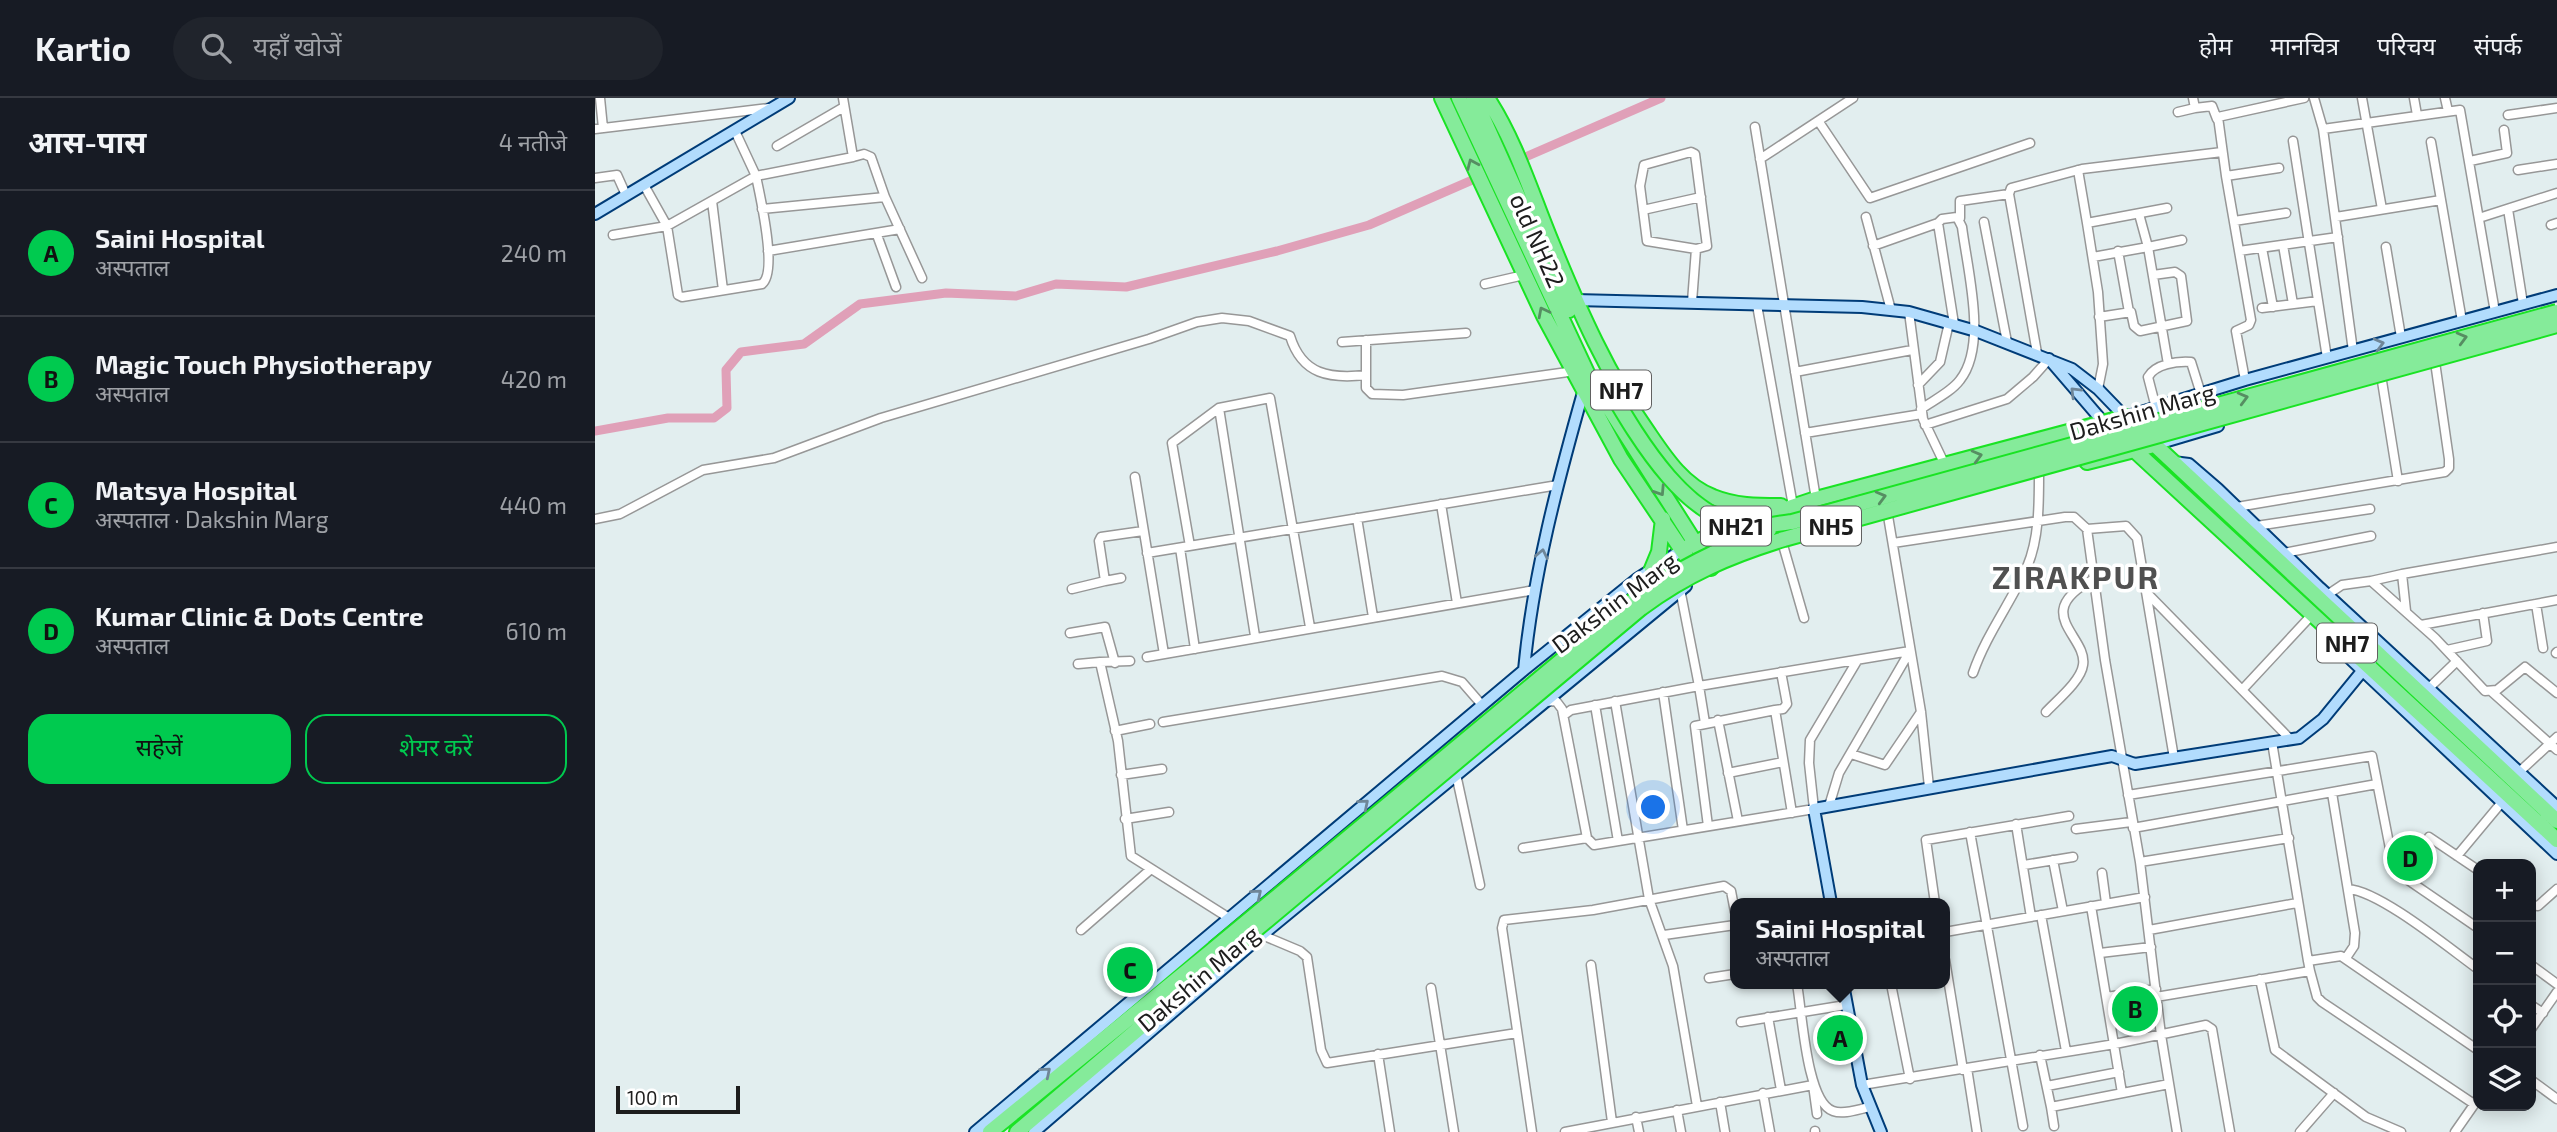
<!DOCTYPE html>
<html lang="hi">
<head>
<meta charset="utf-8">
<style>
  :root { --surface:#171b24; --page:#20242c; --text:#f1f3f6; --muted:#9ea1a6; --line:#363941; --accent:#00ca4f }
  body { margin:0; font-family:"Exo 2","Noto Sans Devanagari",sans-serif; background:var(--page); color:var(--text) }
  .controls { position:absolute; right:21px; bottom:21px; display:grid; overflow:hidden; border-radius:14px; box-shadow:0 4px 18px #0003 }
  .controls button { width:63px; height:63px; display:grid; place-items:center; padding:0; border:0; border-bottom:2px solid var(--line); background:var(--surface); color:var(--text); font:35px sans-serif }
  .scale { position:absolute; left:21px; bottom:18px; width:124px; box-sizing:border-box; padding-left:7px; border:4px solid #1d1d1d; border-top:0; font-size:19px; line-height:24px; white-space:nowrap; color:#1d1d1d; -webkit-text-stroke:5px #fff; paint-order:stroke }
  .you { position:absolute; left:1059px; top:710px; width:24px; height:24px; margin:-18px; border:5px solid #fff; border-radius:50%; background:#1a73e8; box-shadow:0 0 0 10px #1a73e833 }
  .badge { display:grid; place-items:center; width:46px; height:46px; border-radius:50%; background:var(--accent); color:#111; font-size:23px; font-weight:700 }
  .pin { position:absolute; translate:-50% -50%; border:4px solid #fff; box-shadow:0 2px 7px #0006 }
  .popup { position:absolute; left:1135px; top:800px; width:220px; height:91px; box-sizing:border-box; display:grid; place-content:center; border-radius:14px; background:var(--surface); filter:drop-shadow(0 2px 5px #0005); font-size:23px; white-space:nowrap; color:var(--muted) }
  .popup b { font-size:26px; color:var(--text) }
  .popup::after { content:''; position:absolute; left:50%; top:100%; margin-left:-14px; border:14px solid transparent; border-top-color:var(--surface) }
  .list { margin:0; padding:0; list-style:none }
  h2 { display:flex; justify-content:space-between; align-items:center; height:91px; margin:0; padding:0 28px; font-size:30px }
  h2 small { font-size:23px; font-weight:400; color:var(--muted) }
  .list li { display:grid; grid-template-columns:46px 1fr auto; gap:21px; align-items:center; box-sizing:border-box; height:126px; padding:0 28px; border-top:2px solid var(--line) }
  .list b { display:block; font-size:26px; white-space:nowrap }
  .list p { margin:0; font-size:23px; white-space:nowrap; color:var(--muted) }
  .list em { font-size:23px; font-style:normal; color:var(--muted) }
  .actions { display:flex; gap:14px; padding:21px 28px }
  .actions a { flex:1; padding:16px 0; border:2px solid var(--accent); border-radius:21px; text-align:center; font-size:24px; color:var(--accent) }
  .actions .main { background:var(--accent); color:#111 }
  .icon { flex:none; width:38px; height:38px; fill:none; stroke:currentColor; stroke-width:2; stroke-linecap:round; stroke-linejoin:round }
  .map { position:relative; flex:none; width:1962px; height:1034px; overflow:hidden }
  header { display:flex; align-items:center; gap:42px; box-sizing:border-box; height:98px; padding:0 35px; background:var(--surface); border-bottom:2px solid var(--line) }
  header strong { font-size:33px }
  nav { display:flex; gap:38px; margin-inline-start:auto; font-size:24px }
  .search { width:490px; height:63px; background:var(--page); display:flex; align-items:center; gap:18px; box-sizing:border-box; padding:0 24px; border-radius:38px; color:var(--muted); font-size:26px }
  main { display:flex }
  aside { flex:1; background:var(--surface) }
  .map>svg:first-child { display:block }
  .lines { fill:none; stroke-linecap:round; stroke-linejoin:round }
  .canal { stroke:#e0a0b8; stroke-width:9 }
  .street-casing { stroke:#979797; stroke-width:11 }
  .secondary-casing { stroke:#003c78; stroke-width:14 }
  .highway-casing { stroke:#1ae324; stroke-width:18 }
  .street { stroke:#fff; stroke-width:8 }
  .secondary { stroke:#b2dcfd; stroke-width:10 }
  .highway { stroke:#85eb9a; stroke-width:14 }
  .highway-bridge-casing { stroke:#1ae324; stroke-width:18; stroke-linecap:butt }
  .highway-bridge { stroke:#85eb9a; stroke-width:14 }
  .oneway { stroke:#568e62 }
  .oneway2 { stroke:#6f8698 }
  .labels { text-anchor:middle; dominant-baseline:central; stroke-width:7; stroke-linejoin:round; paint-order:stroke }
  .shield { fill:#fff; stroke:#616161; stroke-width:2 }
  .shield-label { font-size:23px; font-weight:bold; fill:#1d1d1d }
  .street-label { font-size:24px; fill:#1d1d1d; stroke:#fff }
  .district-label { font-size:32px; font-weight:bold; letter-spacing:2px; fill:#505050; stroke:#fff }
</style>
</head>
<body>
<header>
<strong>Kartio</strong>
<div class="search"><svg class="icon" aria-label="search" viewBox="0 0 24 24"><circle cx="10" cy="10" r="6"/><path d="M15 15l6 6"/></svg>यहाँ खोजें</div>
<nav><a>होम</a><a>मानचित्र</a><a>परिचय</a><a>संपर्क</a></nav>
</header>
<main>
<aside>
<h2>आस-पास<small>4 नतीजे</small></h2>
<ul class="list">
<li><span class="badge">A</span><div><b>Saini Hospital</b><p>अस्पताल</p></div><em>240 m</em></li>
<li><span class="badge">B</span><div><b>Magic Touch Physiotherapy</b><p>अस्पताल</p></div><em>420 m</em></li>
<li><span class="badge">C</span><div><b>Matsya Hospital</b><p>अस्पताल · Dakshin Marg</p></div><em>440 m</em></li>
<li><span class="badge">D</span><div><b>Kumar Clinic &amp; Dots Centre</b><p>अस्पताल</p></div><em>610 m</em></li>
</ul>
<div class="actions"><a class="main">सहेजें</a><a>शेयर करें</a></div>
</aside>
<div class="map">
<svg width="1962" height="1034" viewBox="0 0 1962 1034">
  <rect width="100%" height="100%" fill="#e2eeef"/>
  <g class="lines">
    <path class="canal" d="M0 333 73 320H119L132 310 131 272 146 254 209 246 265 206 351 195 421 198 461 186 531 189 682 153 774 127 1066 0"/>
    <defs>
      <path id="street" d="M5 0 8 30
        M1598 0 1600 10 1617 8 1622 21
        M1719 0 1728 31 1758 253
        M1767 0 1787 111
        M1819 0 1822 17
        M1850 0 1853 13
        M1583 14 1600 10
        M1913 17 1962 10
        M1224 24 1275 100 1435 45
        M1160 29 1221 401
        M0 31 174 10
        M1728 31 1865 12 1900 214
        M1698 43 1732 260
        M1836 44 1867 223
        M182 48 249 9
        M258 59 269 56 276 59 290 99
        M1165 61 1258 0
        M1875 63 1912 55 1909 32
        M1483 72 1492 125
        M1923 72 1962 66
        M1631 78 1623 19 1709 0
        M0 80 22 77 31 97
        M49 87 72 128 83 197 87 199 167 186C183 174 165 98 161 78L258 59 248 0
        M117 103 128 192
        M167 111 290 99 327 180
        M1913 111 1928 206
        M1048 112 1106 99
        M1544 116 1553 149 1587 142
        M1271 119 1296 212
        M1741 119 1846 102
        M1365 120V103L1414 96
        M1884 120 1962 95
        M1639 123 1691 115
        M1389 124 1412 244
        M1956 127 1962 125
        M18 137 72 128 161 78 140 33
        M282 137 301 189
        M1688 147 1698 206
        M1278 148 1343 125
        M1791 149 1806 239
        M1667 150 1678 209
        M173 153 305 131
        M1523 153 1534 214
        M1644 153 1743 139
        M1498 159 1553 149 1573 266
        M890 186 929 177
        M1097 204 1101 151 1112 148 1100 56 1096 54 1049 67 1045 88 1052 143 1101 151
        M1162 207 1198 408
        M1667 210 1723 203
        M1314 214 1328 321 1350 367
        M1504 219 1536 214 1539 228 1545 233 1592 223 1586 178 1580 174 1558 177
        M771 242V290L777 296 808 297 980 273
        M747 244 871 235
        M1442 255 1414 96 1416 90 1487 71 1627 54
        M1200 274 1317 252
        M1786 277 1803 383
        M1650 282 1641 233 1654 227 1656 222 1631 78 1684 70
        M1323 287 1345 264 1354 225
        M1503 291 1508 266 1503 194 1492 125 1572 110
        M624 310 660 538
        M1561 310 1553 279C1560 266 1582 263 1596 264L1606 296
        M1326 311C1339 302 1356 294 1365 282 1393 247 1372 170 1367 129L1362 119 1347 121 1343 125 1359 226
        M1330 327 1412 301 1438 279 1454 261
        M1210 335 1327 316
        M540 379 569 556
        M846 406 862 505
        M1642 409 1850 374 1854 370V361L1840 264
        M1293 418 1326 614 1334 689
        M762 420 778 519
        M0 421 25 416 108 372 179 360 286 320 554 241 602 224 627 220 654 223 695 238C707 277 735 281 771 277
        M1661 428 1775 411
        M1492 431 1531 428 1542 440 1579 660
        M1298 445 1470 419H1479L1492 431 1510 562 1545 764 1566 937 1582 1034
        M1188 447 1209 520
        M595 448 577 345 624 310 675 300 715 529
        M585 450 600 551
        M552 455 963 387
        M1689 455 1776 438
        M510 483 526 480
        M1776 483 1807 476
        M477 491 510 483 504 443 506 439 548 433
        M1085 491 1104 588 1315 553
        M1553 496 1695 641
        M1732 497 1747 487 1776 483 1840 540 1890 593 1902 592 1930 569 1962 595
        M1941 506 1948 550
        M1811 513 1807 476 1962 449
        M1826 527 1962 502
        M475 535 510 529 520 565
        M1852 552 1892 543 1888 515
        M1961 555 1962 554
        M552 559 940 492
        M505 564 535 563
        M483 566 505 564 523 643 536 758 634 820
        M1186 574 1192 606 1188 611 1180 612 1197 715
        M1378 575C1391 537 1415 506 1432 469 1444 441 1444 407 1444 377
        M1834 590 1862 563
        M1647 592 1713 521
        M1068 594 1088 732
        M1897 594 1962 652
        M1020 603 1054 801 1078 868 1102 1008
        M950 604 961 603 967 611 992 740 999 747 1219 711 1214 665 1215 642 1262 563
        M1000 607 1023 743
        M1451 614C1461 603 1486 583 1488 567 1493 538 1434 515 1499 481
        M969 617 976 612 1104 588 1110 625
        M1123 622 1143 723
        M568 624 847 578 867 584 887 607
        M520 633 555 626
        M1677 644 1713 863
        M1256 656 1290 667 1326 614
        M1133 675 1188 664
        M861 676 885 787
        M1922 676 1962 639
        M526 677 567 671
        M1737 695 1760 835 1759 848 1751 860
        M1533 697 1777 658 1798 766 1813 782 1883 830
        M1234 708 1244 675 1315 553
        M530 721 574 714
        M1421 726 1436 819
        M1113 728 1100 628 1180 612
        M1538 730 1782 686
        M1481 731 1536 724
        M1375 734 1428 1028
        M1834 739 1883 772
        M928 750 992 740
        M1862 758 1907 704
        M1458 762 1468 813
        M1545 764 1694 740
        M1429 767 1478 759
        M1507 775 1511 805
        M1753 791C1785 793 1855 851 1883 871
        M1340 805 1331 742 1474 718
        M1936 807 1943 808 1962 791
        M1496 808 1527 995
        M1446 817 1471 953
        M486 832 556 771
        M1554 832 1702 805
        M1350 834 1550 799
        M667 837 705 853 712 859 726 952 732 965 922 935
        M1069 837 1140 827
        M1505 855 1556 849
        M1350 862 1368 972
        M996 867 1017 1024
        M1936 867 1962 886
        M1715 873 1722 899 1727 904 1879 1006
        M1114 880 1140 876
        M1665 881 1680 952 1771 1019 1806 1034
        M1202 886C1207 912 1211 1004 1238 1013 1249 1017 1264 1011 1275 1009
        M1296 886 1315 981
        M836 890 859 1034
        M1512 899 1561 891
        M1561 899 1715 873 1713 863 1746 858 1883 952
        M1936 907 1948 915
        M1173 919 1186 992
        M1146 924 1251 907
        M1936 931 1962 894
        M783 956 795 1034
        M1445 957 1456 1009 1574 986
        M1372 970 1382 1034
        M1936 982 1962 1001
        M1267 987 1520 946 1611 927 1617 931 1635 1034
        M1452 988 1524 974
        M1168 995 1175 1034
        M1125 1004 1130 1034
        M1456 1009 1459 1028
        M1082 1012 1086 1034
        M1041 1019 1044 1034
        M1220 1033V1034
        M937 1034 907 830 909 822 998 812 1129 788 1136 793 1140 814
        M970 1034 1218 987 1222 1016
        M1705 1034 1739 995
        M1860 1034 1883 1001"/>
      <path id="secondary" d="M0 116 194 0
        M980 202 1267 209 1314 214 1381 233 1477 271 1503 291 1530 319 1650 282 1962 197
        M1454 261 1509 325
        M1559 347 1623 328
        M1578 364 1594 366 1623 391 1725 490 1962 709
        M1748 554 1962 756
        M929 572C938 476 963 383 989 291
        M1236 805 1219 711 1517 658 1540 666 1704 640 1728 621 1777 561
        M1248 886 1267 987 1286 1034
        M380 1034 929 572 1042 481 1087 452
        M439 1034 667 837 1091 488"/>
      <path id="highway" d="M847 0 949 218 1026 361 1091 458
        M864 0 992 275 1116 470
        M879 0 974 212
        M892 0C921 44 937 98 957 146 984 212 1013 278 1054 336 1071 361 1089 388 1118 399 1140 408 1162 408 1186 408
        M1536 349 1962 742
        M1492 364 1559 347
        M1087 452 1122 434 1221 401 1530 319 1962 723
        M1057 471 1064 454 1068 421
        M395 1034 619 851
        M422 1034 628 859"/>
    </defs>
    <use href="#street" class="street-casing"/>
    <use href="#secondary" class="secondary-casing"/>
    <use href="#highway" class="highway-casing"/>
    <use href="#street" class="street"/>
    <use href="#secondary" class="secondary"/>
    <use href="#highway" class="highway"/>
    <defs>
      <path id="highway-bridge" d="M1009 282C1039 333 1091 428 1159 428 1171 429 1185 425 1197 424L1962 214
        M619 851 1038 503C1081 471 1124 451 1174 432
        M628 859 1046 510C1092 476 1134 458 1189 441L1962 227"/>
    </defs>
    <use href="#highway-bridge" class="highway-bridge-casing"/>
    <use href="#highway-bridge" class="highway-bridge"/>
  </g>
  <defs><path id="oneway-chevron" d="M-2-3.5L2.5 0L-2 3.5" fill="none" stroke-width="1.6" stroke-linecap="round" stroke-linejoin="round" transform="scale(1.75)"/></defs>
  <g class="oneway">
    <use href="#oneway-chevron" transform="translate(877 66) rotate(-114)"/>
    <use href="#oneway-chevron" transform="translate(948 214) rotate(-117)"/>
    <use href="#oneway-chevron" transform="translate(1867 240) rotate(-15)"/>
    <use href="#oneway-chevron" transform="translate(1648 300) rotate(-15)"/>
    <use href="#oneway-chevron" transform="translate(1382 358) rotate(-15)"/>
    <use href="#oneway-chevron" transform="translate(1065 393) rotate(57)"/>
    <use href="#oneway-chevron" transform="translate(1286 399) rotate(-15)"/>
  </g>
  <g class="oneway2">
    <use href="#oneway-chevron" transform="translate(1784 246) rotate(-15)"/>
    <use href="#oneway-chevron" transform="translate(1480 294) rotate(-135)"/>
    <use href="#oneway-chevron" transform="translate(947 456) rotate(-78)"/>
    <use href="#oneway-chevron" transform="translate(769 706) rotate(-40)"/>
    <use href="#oneway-chevron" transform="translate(662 796) rotate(-40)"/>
    <use href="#oneway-chevron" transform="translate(451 974) rotate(-40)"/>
  </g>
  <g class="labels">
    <g class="shield">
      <rect x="996" y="272.5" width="60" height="39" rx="5"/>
      <rect x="1106" y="408.5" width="70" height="39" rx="5"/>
      <rect x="1206" y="408.5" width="60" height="39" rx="5"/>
      <rect x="1722" y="525.5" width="60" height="39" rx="5"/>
    </g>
    <g class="shield-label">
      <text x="1026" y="292">NH7</text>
      <text x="1141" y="428">NH21</text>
      <text x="1236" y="428">NH5</text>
      <text x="1752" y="545">NH7</text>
    </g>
    <g class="street-label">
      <text transform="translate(943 142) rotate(66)">old NH22</text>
      <text transform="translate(1547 313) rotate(-16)">Dakshin Marg</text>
      <text transform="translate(1019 504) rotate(-37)">Dakshin Marg</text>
      <text transform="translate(603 880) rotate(-40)">Dakshin Marg</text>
    </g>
    <g class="district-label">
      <text x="1481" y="478">ZIRAKPUR</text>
    </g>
  </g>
</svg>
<div class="controls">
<button>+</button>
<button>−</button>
<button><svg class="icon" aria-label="locate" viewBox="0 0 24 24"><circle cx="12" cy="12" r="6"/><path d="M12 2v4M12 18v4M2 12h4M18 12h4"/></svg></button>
<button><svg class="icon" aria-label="layers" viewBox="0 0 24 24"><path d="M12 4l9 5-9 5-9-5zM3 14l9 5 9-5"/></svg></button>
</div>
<div class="scale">100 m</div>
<div class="you"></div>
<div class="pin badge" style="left:1245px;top:940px">A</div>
<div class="popup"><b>Saini Hospital</b>अस्पताल</div>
<div class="pin badge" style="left:1540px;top:911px">B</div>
<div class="pin badge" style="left:535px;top:872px">C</div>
<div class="pin badge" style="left:1815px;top:760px">D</div>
</div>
</main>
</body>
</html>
